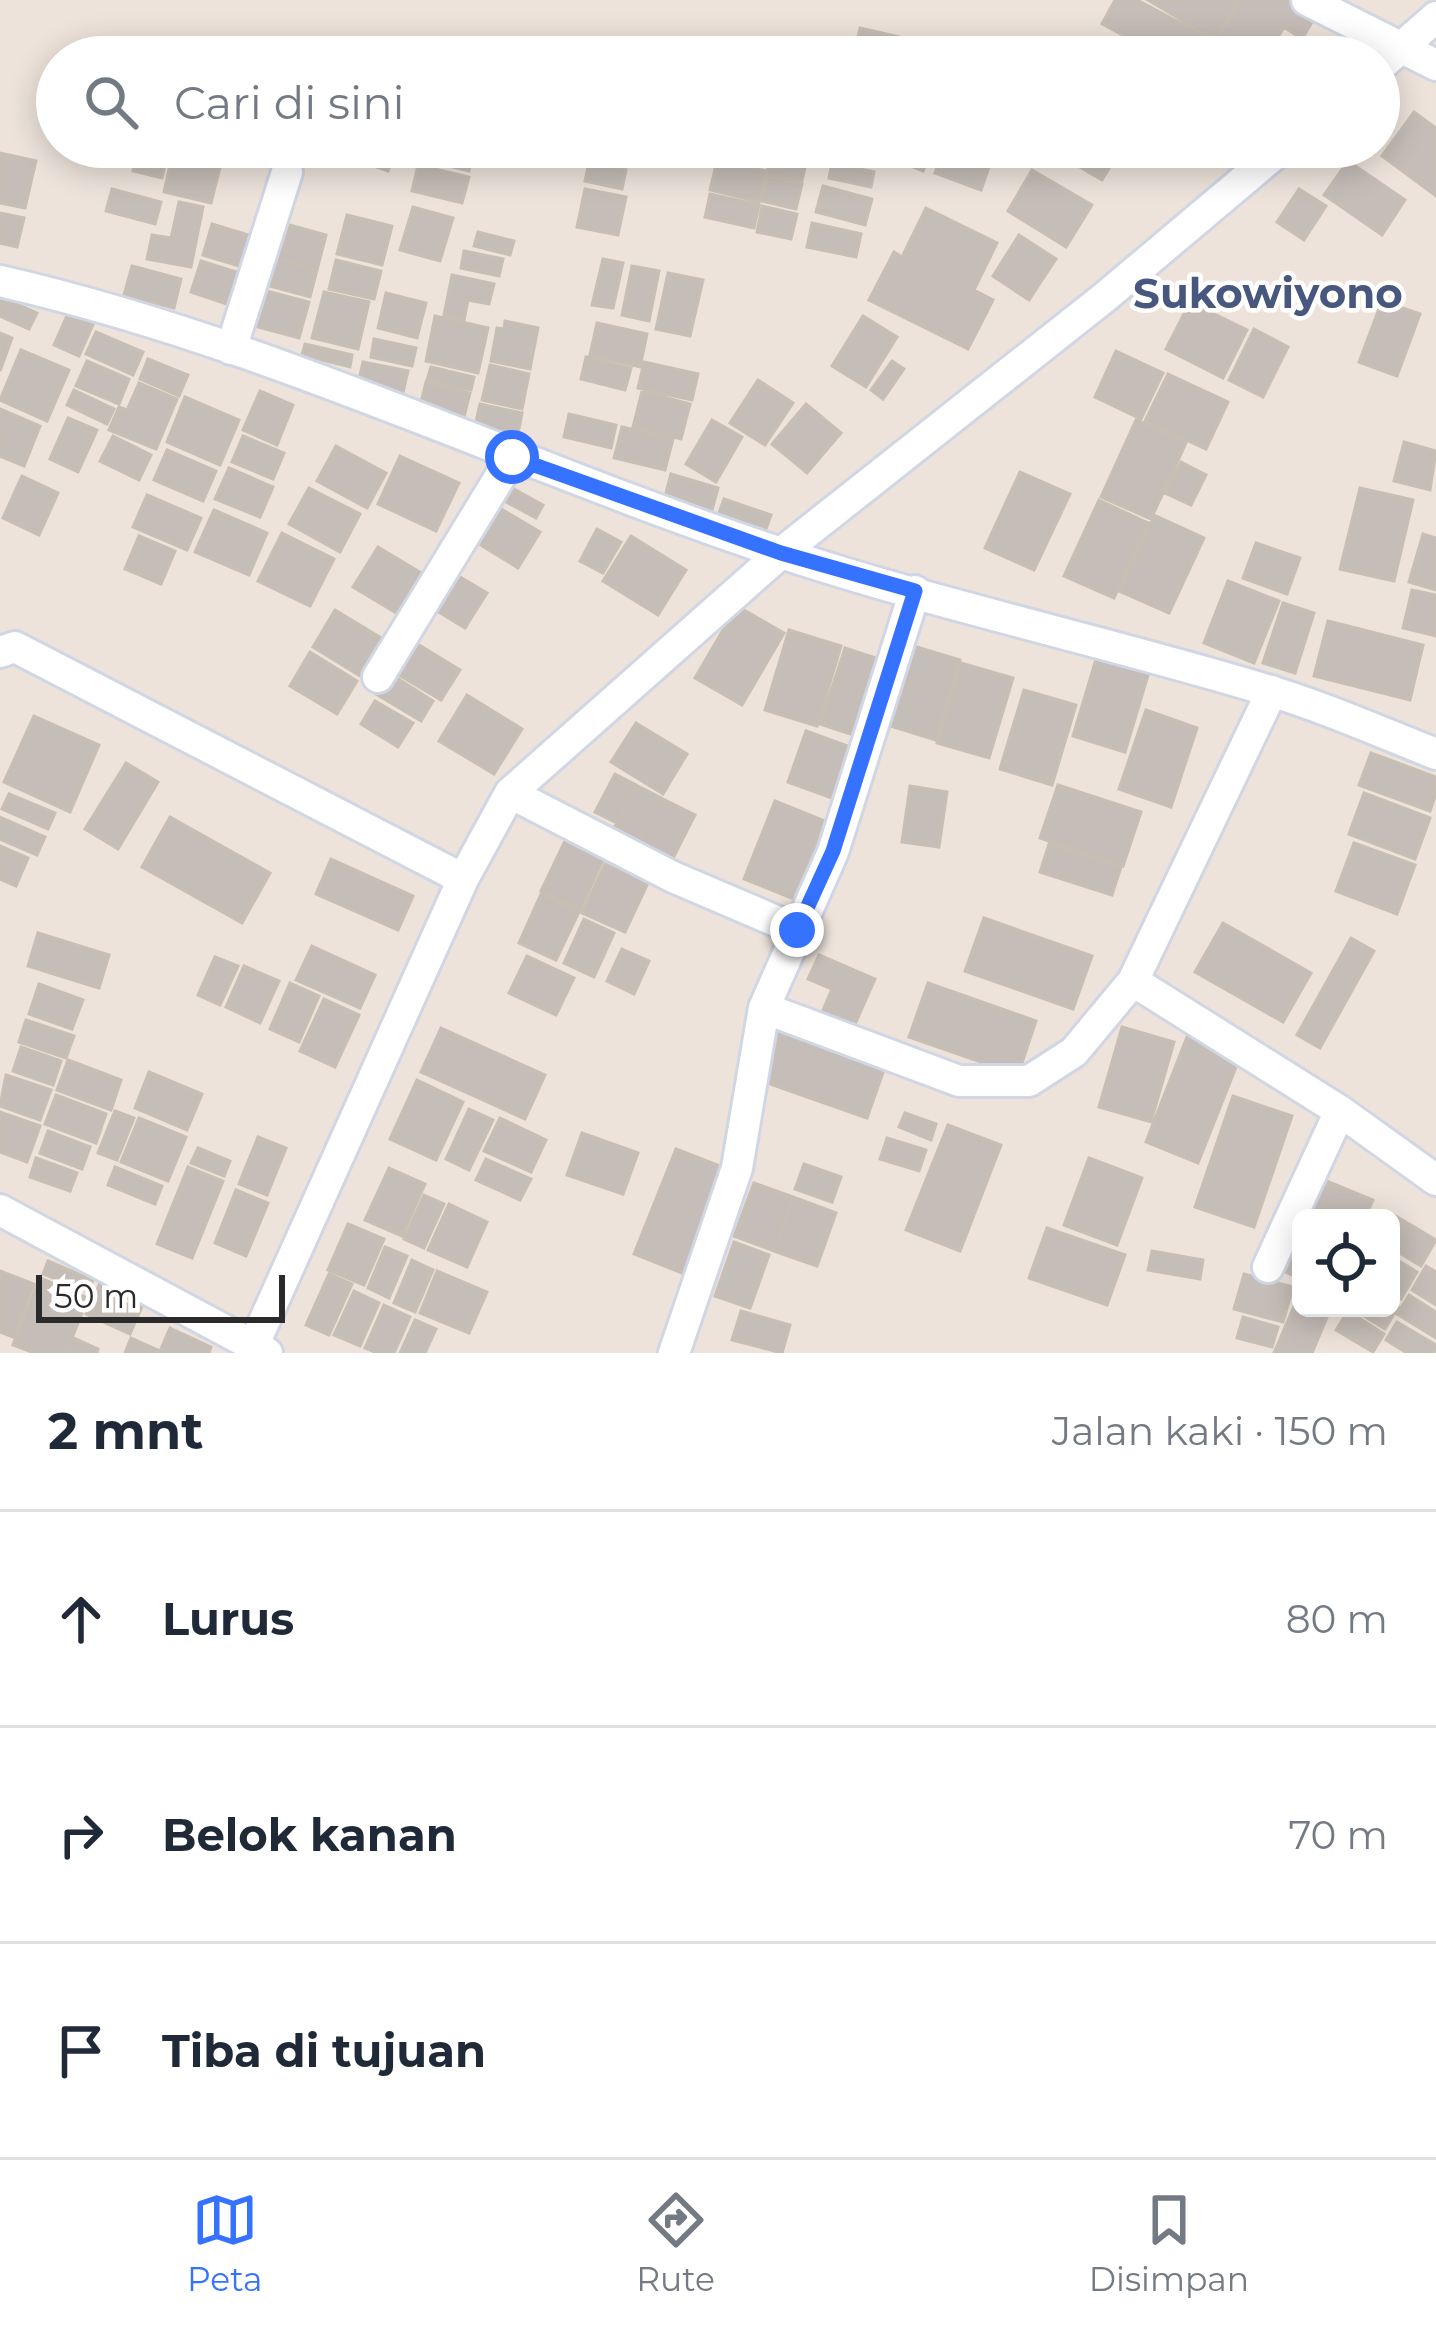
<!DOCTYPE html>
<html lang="id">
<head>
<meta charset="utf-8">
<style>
  :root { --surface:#fff; --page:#f2f2f3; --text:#1f2937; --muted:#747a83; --line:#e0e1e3; --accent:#3572ff }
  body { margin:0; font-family:Montserrat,sans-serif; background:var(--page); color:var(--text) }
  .controls { position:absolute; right:36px; bottom:36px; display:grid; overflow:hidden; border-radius:18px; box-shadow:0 6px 30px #0003 }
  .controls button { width:108px; height:108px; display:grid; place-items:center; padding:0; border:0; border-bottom:3px solid var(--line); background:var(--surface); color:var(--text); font:60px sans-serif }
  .scale { position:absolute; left:36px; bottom:30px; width:249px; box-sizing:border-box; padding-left:12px; border:6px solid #2a2a2a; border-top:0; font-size:33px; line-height:42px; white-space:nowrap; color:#2a2a2a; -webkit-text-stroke:9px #fff; paint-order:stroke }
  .stop { position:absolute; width:36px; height:36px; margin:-27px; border:9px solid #3572ff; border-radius:50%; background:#fff }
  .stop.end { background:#3572ff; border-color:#fff; box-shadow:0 3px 12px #0008 }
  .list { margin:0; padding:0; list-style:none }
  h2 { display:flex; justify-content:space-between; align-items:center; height:156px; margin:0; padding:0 48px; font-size:51px }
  h2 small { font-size:39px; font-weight:400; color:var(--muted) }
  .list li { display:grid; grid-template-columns:78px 1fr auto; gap:36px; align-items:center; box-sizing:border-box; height:216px; padding:0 48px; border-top:3px solid var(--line) }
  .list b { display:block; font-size:45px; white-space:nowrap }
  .list em { font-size:39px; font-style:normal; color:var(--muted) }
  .icon { flex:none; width:66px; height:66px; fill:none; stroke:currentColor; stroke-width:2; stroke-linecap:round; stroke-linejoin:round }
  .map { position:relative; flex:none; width:1436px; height:1353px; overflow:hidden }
  .search { position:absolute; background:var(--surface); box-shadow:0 6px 30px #0003; left:36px; right:36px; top:36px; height:132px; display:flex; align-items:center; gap:30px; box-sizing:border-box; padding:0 42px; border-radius:66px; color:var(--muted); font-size:45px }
  .sheet { height:804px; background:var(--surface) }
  nav { display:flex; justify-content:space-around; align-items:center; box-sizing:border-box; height:168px; border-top:3px solid var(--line); background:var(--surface); font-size:33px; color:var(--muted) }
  nav a { display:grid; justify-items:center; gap:6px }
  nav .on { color:var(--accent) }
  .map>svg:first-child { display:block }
  .building { fill:#c5bdb7; stroke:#c8bfb4; stroke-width:3 }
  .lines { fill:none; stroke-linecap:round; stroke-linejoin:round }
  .minor-casing { stroke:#d0d6e4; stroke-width:36 }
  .minor { stroke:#fff; stroke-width:30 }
  .route { stroke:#3572ff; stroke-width:15 }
  .labels { text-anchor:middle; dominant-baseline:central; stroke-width:9; stroke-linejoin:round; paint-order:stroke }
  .quarter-label { font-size:42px; font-weight:bold; fill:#47577d; stroke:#fff }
</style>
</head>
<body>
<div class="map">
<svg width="1436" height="1353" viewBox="0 0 1436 1353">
  <rect width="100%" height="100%" fill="#ede3db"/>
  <path class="building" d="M1115 0H1137L1203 35 1192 57H1164L1102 24Z
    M1148 0H1239L1215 40Z
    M1241 0H1297L1318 12 1302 39 1284 27 1266 57H1243L1216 41Z
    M860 28 899 37 895 55 856 46Z
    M1414 112 1436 128V196L1382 156Z
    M139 147H169L162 178 133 171Z
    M174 147 225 148 211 203 164 192Z
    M343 147H383L395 151 388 171 341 154Z
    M423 147H475L469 171 420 159Z
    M594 147H634L631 165 592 158Z
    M721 147H765L763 158Z
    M889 147H934L923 171 885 155Z
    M944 147H996L981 190 935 173Z
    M1066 147H1122L1102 180 1061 156Z
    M772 151 807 158 802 181 767 173Z
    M0 153 36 161 25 208 0 203Z
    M717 161 766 171 759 202 710 190Z
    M1348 161 1405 200 1382 235 1324 195Z
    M589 162 626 170 622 189 585 181Z
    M832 163 874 172 871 187 829 178Z
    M418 165 469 177 462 203 412 191Z
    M1032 170 1092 205 1066 247 1008 211Z
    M767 176 802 184 796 209 761 201Z
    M823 186 872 199 865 225 816 212Z
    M112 189 161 202 155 224 106 211Z
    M585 189 626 197 618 235 577 227Z
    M1299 189 1326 206 1304 240 1277 222Z
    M710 194 759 205 754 228 705 217Z
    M179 202 203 207 191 267 147 259 152 235 171 238Z
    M762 206 797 214 791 239 757 232Z
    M413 207 453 218 440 261 400 250Z
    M926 208 997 243 974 290 993 300 968 349 869 300 894 252 902 257Z
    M0 213 24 218 17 247 0 243Z
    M347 215 392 226 382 265 337 254Z
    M279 222 326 235 317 270 269 256Z
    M812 223 861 234 856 257 807 247Z
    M212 224 258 238 248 269 203 255Z
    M478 232 514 241 510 255 474 246Z
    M1019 235 1056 259 1029 300 993 276Z
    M464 251 503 259 499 276 461 268Z
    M269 256 317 270 310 297 262 284Z
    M603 259 623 263 613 308 592 305Z
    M336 260 381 271 374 299 329 289Z
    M201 261 246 275 236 307 191 292Z
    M132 266 181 279 174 308 124 295Z
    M632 266 659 271 649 321 622 315Z
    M668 273 703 280 690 336 656 329Z
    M452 275 494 284 489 304 468 300 464 320 444 315Z
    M259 289 309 302 299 338 250 325Z
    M324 292 369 302 358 349 312 338Z
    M386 293 426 303 417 338 378 328Z
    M0 297 37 313 29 329 0 316Z
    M1382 301 1420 314 1397 376 1359 362Z
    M1190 302 1247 330 1223 378 1166 349Z
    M70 309 95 320 79 356 54 345Z
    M435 316 488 328 478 373 426 361Z
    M863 316 897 337 866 387 832 366Z
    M505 321 538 328 530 369 491 361 497 328 504 329Z
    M597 323 647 334 640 367 590 355Z
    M1254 329 1288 347 1263 397 1229 380Z
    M96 332 143 352 133 375 86 354Z
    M0 333 12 338 0 371Z
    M374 339 416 348 412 366 371 357Z
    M305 344 352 355 350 367 302 355Z
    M21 350 69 370 47 421 0 400Z
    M1116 351 1163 373 1141 419 1095 397Z
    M586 357 631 368 625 390 581 379Z
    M148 359 188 375 179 396 140 379Z
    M87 361 129 379 119 404 76 386Z
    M892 361 904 369 883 399 871 390Z
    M363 362 408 371 402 397 357 388Z
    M644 362 698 374 692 400 638 388Z
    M490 365 529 374 522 409 482 400Z
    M431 367 474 377 471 390 427 380Z
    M1168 374 1228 402 1206 449 1145 421Z
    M758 380 793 403 765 445 730 423Z
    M426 382 470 393 464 417 420 406Z
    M139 383 177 399 156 449 109 430 119 407 127 410Z
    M74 390 114 409 107 424 67 405Z
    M260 391 293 405 277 445 243 430Z
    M642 391 690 404 681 439 633 427Z
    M185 397 239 420 220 465 167 442Z
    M480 404 522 413 517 439 474 430Z
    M806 404 841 433 807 473 772 444Z
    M0 409 40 426 24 466 0 456Z
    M569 414 616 425 611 448 564 437Z
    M68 418 97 430 78 472 50 459Z
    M712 420 742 437 716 482 686 464Z
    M1136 420 1186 443 1151 519 1101 497Z
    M622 427 673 439 665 470 614 458Z
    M113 436 151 455 139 480 100 461Z
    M243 436 284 453 273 479 232 462Z
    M1404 442 1436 451 1430 490 1394 481Z
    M336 446 386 473 367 508 317 481Z
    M167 450 216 471 203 501 154 480Z
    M400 456 459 483 436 531 378 504Z
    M1181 462 1206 475 1191 505 1165 493Z
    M229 468 273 487 260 517 215 499Z
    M1020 472 1070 494 1034 570 985 548Z
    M671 474 718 488 709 521 662 508Z
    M22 476 58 493 39 535 3 518Z
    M505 484 543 505 536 518 497 497Z
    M309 488 360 514 340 552 289 524Z
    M1360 488 1413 500 1394 581 1340 569Z
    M147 495 201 518 187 550 133 527Z
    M724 499 771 515 762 540 715 524Z
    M1099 500 1148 523 1114 598 1064 576Z
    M493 504 540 532 518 568 471 539Z
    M214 510 267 533 249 575 195 552Z
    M1154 515 1204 538 1169 613 1119 591Z
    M597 529 621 542 603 573 580 561Z
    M282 533 334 559 310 606 258 581Z
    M1423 534 1436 538V590L1409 582Z
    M139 536 175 551 161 584 125 569Z
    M631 536 686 570 658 615 603 581Z
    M1256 543 1300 558 1287 594 1243 578Z
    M378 547 428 577 403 617 353 587Z
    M450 571 487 593 465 628 429 606Z
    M1228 581 1279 601 1254 663 1204 643Z
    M1412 590 1436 595V636L1403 628Z
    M1283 603 1314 613 1295 673 1263 663Z
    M737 606 784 633 742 705 695 678Z
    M335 610 383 639 360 676 313 647Z
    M1328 621 1423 645 1410 700 1314 676Z
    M789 630 841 646 817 726 765 710Z
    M411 640 460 670 441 700 392 671Z
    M907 644 960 660 936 740 884 724Z
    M845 648 888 662 863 738 820 724Z
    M310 652 357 681 337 714 290 686Z
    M1097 656 1149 672 1125 752 1073 736Z
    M961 663 1013 678 989 758 937 743Z
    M389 673 433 701 421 721 376 694Z
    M1024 690 1076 705 1052 785 1000 769Z
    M467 695 522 729 494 774 439 741Z
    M375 701 413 723 398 747 361 724Z
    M1146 710 1197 728 1171 807 1119 789Z
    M34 716 99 745 70 812 4 782Z
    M636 723 687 754 663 794 611 762Z
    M806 731 861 751 843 802 788 782Z
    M1371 753 1436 777V794L1430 811 1359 785Z
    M126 763 158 782 118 849 85 829Z
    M615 774 636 785 617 823 595 812Z
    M636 785 661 798 636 846 611 834Z
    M1058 785 1141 812 1123 866 1040 838Z
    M910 786 947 792 939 847 902 842Z
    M1364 793 1430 818 1415 859 1349 834Z
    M9 794 55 813 48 829 2 809Z
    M661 798 695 815 670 864 636 846Z
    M775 801 825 821 794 899 744 879Z
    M0 817 45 837 37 855 0 839Z
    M170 817 270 873 242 923 142 867Z
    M565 841 604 858 580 910 541 891Z
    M1354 843 1415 865 1397 914 1336 891Z
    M1049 844 1121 867 1112 895 1040 872Z
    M0 846 28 858 16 886 0 879Z
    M331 859 413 896 398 930 316 894Z
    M605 864 648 883 625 932 582 913Z
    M541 894 579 912 556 960 519 943Z
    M984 918 1092 956 1073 1009 965 971Z
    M584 919 614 933 594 977 564 963Z
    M1223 923 1311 973 1283 1022 1195 972Z
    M38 933 109 955 99 988 28 966Z
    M1351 938 1374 951 1320 1048 1297 1035Z
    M312 946 375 975 360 1008 296 980Z
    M622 949 649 961 634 994 607 981Z
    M819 955 875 979 852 1031 820 1017 832 989 808 979Z
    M527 956 574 978 556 1015 509 993Z
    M215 957 238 966 220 1005 198 995Z
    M244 966 279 981 260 1023 226 1007Z
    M290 983 319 996 299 1042 270 1029Z
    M928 983 1036 1021 1018 1075 909 1037Z
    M39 984 83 1000 72 1029 29 1014Z
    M324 999 359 1015 335 1067 300 1051Z
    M26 1020 74 1036 66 1058 19 1042Z
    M778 1026 886 1064 867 1118 759 1080Z
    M1122 1027 1174 1042 1151 1122 1099 1107Z
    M441 1028 545 1075 525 1119 421 1072Z
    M1187 1037 1240 1057 1198 1163 1146 1142Z
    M21 1047 61 1061 53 1085 13 1071Z
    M68 1060 121 1080 111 1110 57 1090Z
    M149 1072 202 1094 187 1130 135 1108Z
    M6 1075 51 1090 40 1120 0 1106Z
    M417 1080 463 1102 436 1160 390 1139Z
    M56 1095 106 1114 96 1143 45 1124Z
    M1233 1096 1292 1116 1254 1227 1195 1207Z
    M469 1109 493 1120 469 1170 446 1159Z
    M115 1111 134 1118 117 1160 98 1153Z
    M0 1112 40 1126 27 1162 0 1152Z
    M905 1113 936 1124 931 1140 899 1127Z
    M139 1118 186 1137 168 1181 121 1162Z
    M500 1118 546 1140 531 1172 484 1151Z
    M948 1125 1001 1145 960 1251 906 1230Z
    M48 1131 90 1147 82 1169 40 1153Z
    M582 1133 638 1153 623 1194 567 1175Z
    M258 1137 286 1148 267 1195 239 1184Z
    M887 1138 926 1150 919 1171 880 1159Z
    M198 1148 230 1161 224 1176 191 1163Z
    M676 1149 728 1169 687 1275 634 1254Z
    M36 1158 77 1173 70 1191 30 1177Z
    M1089 1158 1142 1178 1117 1245 1064 1225Z
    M486 1159 531 1179 520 1200 476 1180Z
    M804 1164 841 1177 832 1202 795 1189Z
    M115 1167 162 1186 155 1204 108 1185Z
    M188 1167 223 1181 192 1258 157 1244Z
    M389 1168 425 1184 402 1236 365 1220Z
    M1324 1180 1373 1200 1365 1218H1326L1310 1211Z
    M754 1183 793 1197 774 1251 734 1236Z
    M236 1190 268 1203 246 1256 215 1243Z
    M424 1195 444 1204 424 1248 404 1239Z
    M793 1197 836 1213 817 1266 774 1251Z
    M449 1204 487 1222 467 1267 428 1250Z
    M1394 1215 1436 1240 1421 1266 1391 1248Z
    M348 1224 384 1239 364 1285 328 1270Z
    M1047 1228 1125 1255 1107 1305 1029 1278Z
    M734 1242 769 1255 750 1308 715 1296Z
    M385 1247 407 1256 389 1298 368 1288Z
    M1291 1247 1301 1251V1279L1281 1270Z
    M1152 1251 1203 1260 1200 1279 1148 1270Z
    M1391 1256 1417 1272 1401 1299 1391 1293Z
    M412 1260 433 1270 415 1312 394 1303Z
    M48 1261 93 1280 89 1292 43 1274Z
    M1426 1266 1436 1272V1305L1412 1290Z
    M0 1271 34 1284 13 1337 0 1332Z
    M437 1271 487 1292 469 1333 420 1313Z
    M329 1274 352 1284 329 1335 306 1325Z
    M1244 1274 1293 1287 1283 1322 1234 1309Z
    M40 1278 88 1298 66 1353H34L13 1345Z
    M100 1283 144 1302 130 1334 86 1314Z
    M354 1291 379 1303 360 1346 334 1335Z
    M1409 1295 1436 1312V1338L1397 1314Z
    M1298 1297 1301 1308 1330 1310 1312 1353H1274Z
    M1391 1302 1398 1307 1385 1329 1351 1308H1391Z
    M384 1305 410 1317 394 1353H377L365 1348Z
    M741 1311 790 1325 782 1353 732 1340Z
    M1348 1311 1384 1334 1373 1352 1336 1330Z
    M1243 1317 1278 1327 1272 1347 1237 1338Z
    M415 1320 436 1329 425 1353H400Z
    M1397 1322 1436 1345 1434 1353H1407L1386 1340Z
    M170 1328 211 1347 209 1353H125L131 1338 160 1351Z
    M74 1338 98 1349 97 1353H68Z"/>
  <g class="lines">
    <defs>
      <path id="minor" d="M1307 0 1436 65
        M1379 67 1436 17
        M0 281C268 342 518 466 778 552 938 605 1105 641 1267 690 1324 707 1380 732 1436 754
        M231 349 287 172
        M0 652 15 647 463 879
        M378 677 512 457
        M510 793 673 877 797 930
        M1133 981 1340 1111 1436 1180
        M764 1008 959 1081H1029L1074 1052 1133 981 1272 691
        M0 1210 267 1353
        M1268 1267 1340 1111
        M250 1353 463 879 510 793 781 553 1105 297 1283 147
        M674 1353 737 1168 764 1008 833 852 915 591"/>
    </defs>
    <use href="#minor" class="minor-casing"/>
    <use href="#minor" class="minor"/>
  </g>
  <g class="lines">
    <path class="route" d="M512 457 781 553 915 591 833 851 797 930"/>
  </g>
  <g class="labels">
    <g class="quarter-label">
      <text x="1268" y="293">Sukowiyono</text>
    </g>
  </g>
</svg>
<div class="controls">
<button><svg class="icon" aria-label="locate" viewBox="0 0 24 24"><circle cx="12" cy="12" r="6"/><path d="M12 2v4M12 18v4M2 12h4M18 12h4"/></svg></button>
</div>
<div class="scale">50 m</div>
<div class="stop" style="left:512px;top:457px"></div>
<div class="stop end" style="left:797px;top:930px"></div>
<div class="search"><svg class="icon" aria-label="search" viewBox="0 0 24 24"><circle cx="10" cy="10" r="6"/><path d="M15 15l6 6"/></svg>Cari di sini</div>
</div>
<section class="sheet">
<h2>2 mnt<small>Jalan kaki · 150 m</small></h2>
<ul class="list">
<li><svg class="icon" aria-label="ahead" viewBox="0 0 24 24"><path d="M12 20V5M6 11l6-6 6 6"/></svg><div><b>Lurus</b></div><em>80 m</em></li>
<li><svg class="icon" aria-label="right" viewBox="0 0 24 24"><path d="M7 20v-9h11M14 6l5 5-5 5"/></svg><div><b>Belok kanan</b></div><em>70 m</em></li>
<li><svg class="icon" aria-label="arrive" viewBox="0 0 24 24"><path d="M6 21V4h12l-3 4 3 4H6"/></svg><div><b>Tiba di tujuan</b></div></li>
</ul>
</section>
<nav>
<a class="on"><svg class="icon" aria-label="map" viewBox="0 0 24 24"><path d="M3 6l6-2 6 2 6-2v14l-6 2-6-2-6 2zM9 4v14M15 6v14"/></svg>Peta</a>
<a><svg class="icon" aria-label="directions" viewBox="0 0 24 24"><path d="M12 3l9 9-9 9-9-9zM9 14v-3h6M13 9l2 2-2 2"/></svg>Rute</a>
<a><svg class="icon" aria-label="saved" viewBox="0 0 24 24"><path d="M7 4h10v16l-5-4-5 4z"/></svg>Disimpan</a>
</nav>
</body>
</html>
